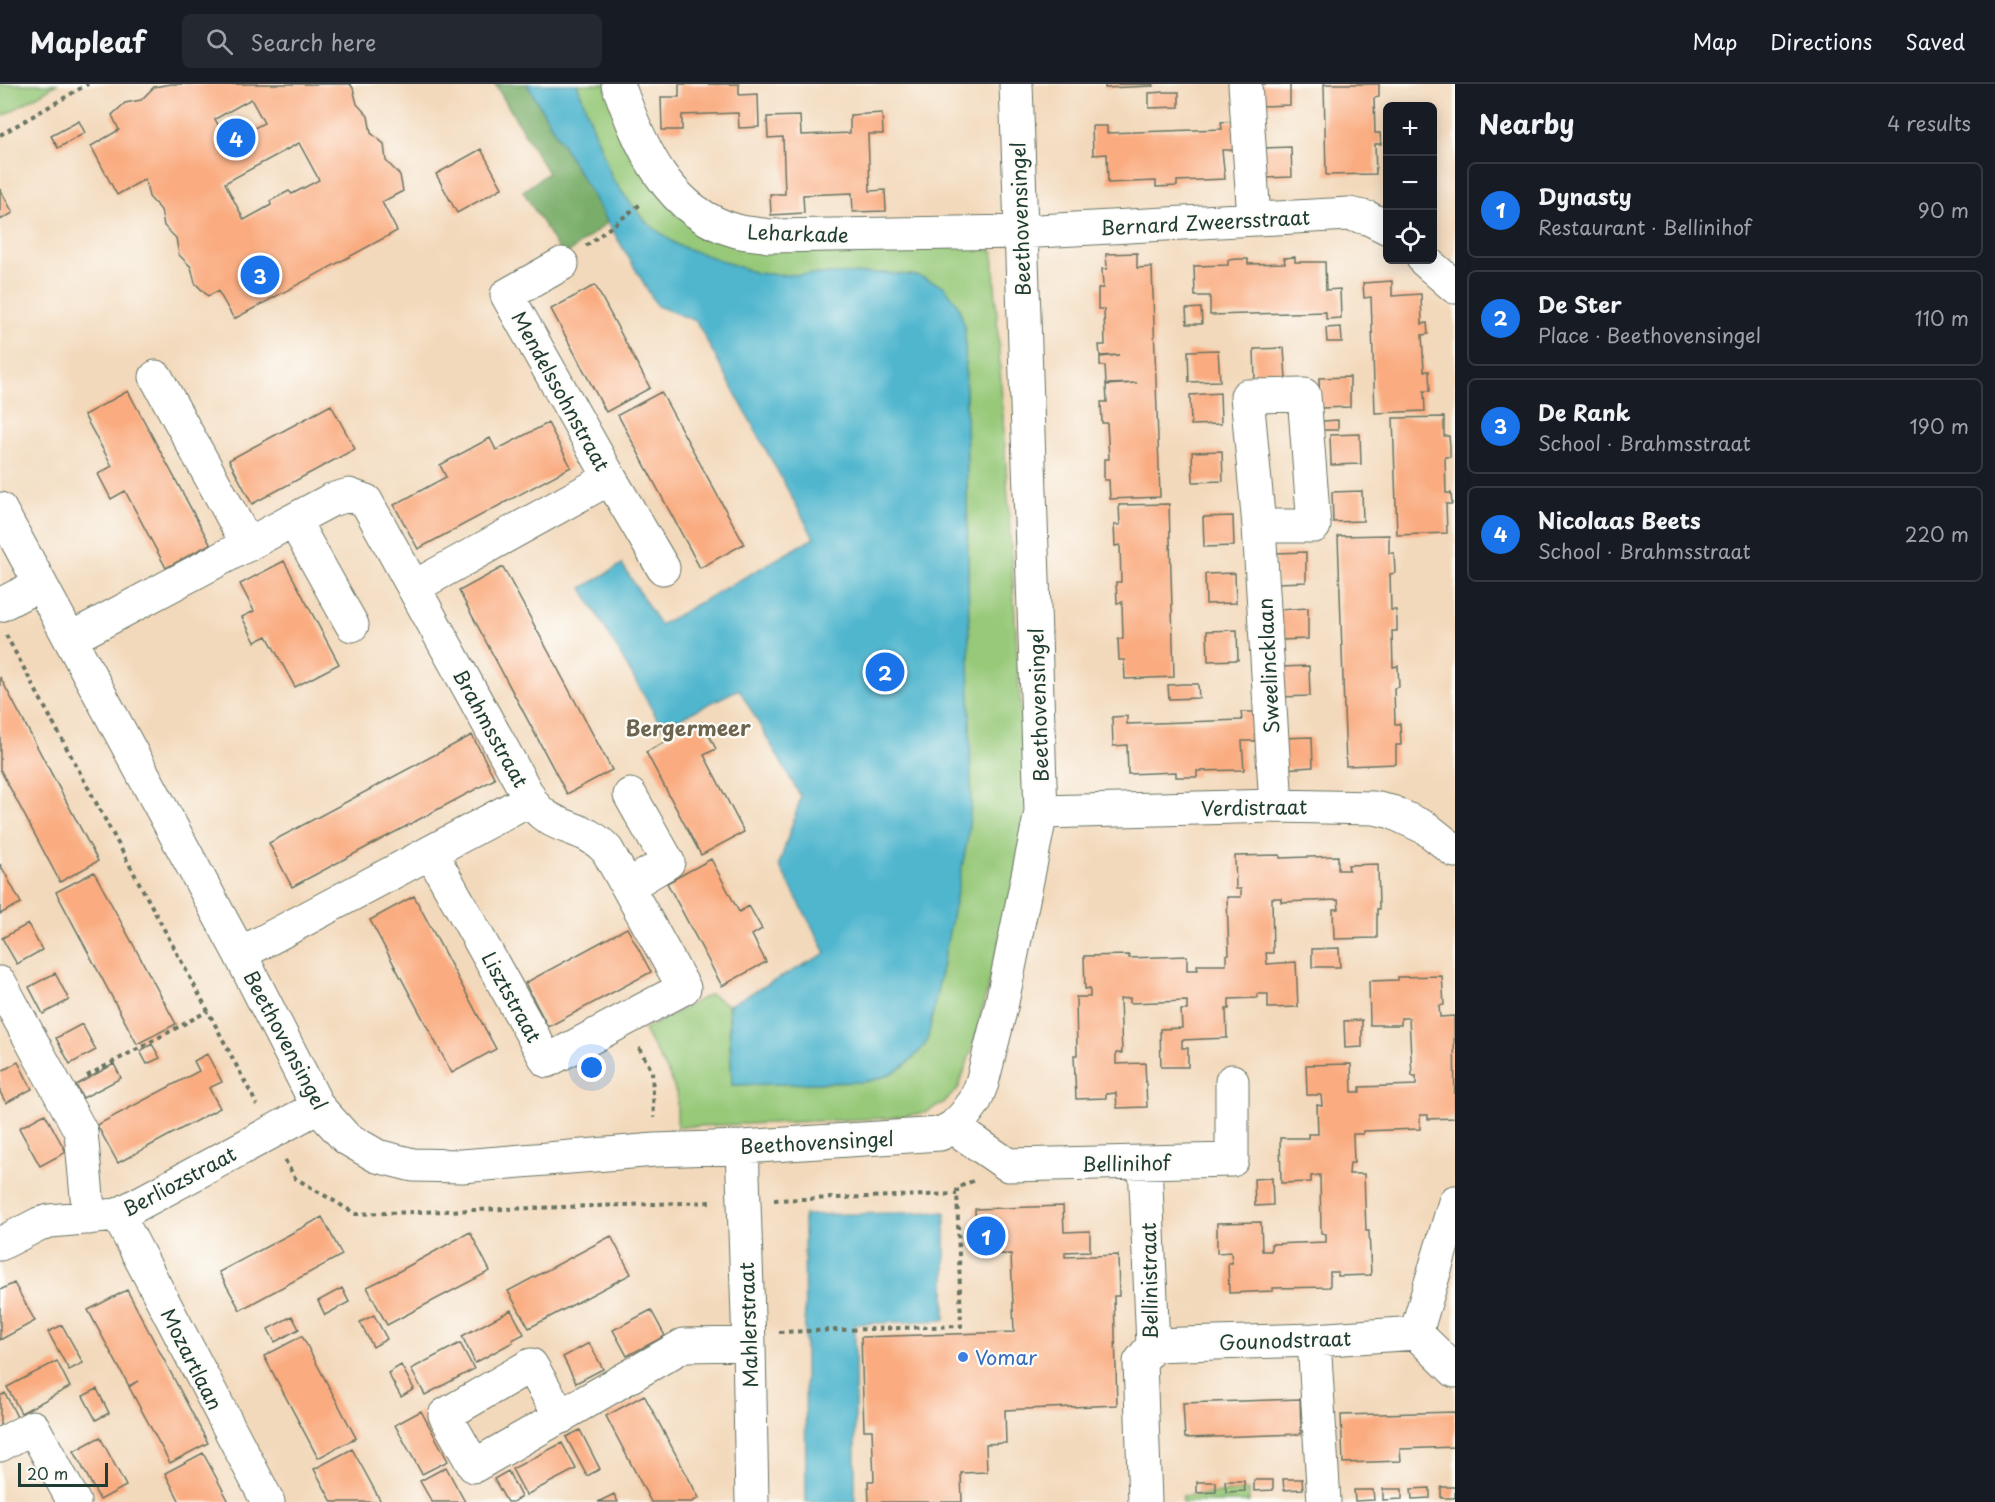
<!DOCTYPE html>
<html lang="en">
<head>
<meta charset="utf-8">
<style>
  :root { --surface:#171b24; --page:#242831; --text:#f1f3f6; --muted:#9ea1a6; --line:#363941; --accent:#1a73e8 }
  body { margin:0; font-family:"Playpen Sans",sans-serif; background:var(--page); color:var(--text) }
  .controls { position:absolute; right:18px; top:18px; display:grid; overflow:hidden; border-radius:9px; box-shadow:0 3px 15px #0003 }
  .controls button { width:54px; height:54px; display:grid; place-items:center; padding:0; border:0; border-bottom:2px solid var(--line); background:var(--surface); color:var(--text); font:30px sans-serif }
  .scale { position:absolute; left:18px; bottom:15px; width:90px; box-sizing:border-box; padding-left:6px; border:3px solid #1f3d34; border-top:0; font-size:16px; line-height:21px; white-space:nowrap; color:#1f3d34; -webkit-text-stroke:4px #fdfcf7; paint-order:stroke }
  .you { position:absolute; left:592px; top:984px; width:21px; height:21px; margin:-15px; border:4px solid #fff; border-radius:50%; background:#1a73e8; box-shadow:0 0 0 9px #1a73e833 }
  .badge { display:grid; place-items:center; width:39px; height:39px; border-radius:50%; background:var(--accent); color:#fff; font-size:20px; font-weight:700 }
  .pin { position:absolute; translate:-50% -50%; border:3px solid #fff; box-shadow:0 2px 6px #0006 }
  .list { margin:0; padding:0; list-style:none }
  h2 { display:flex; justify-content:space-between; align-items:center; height:78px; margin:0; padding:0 24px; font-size:26px }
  h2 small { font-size:20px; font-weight:400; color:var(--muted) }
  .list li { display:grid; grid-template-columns:39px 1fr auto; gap:18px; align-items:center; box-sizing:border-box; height:96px; margin:0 12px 12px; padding:0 12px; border:2px solid var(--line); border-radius:9px }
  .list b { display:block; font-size:22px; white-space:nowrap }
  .list p { margin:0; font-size:20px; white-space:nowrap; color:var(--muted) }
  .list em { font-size:20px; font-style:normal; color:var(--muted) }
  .icon { flex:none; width:33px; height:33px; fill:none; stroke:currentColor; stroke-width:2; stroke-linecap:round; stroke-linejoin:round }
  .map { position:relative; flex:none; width:1455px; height:1418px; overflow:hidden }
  header { display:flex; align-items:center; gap:36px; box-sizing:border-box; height:84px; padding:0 30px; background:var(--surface); border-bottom:2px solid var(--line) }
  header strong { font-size:28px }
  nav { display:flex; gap:33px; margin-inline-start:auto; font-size:21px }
  .search { width:420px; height:54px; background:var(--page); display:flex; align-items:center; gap:15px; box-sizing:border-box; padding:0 21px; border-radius:9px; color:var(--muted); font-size:22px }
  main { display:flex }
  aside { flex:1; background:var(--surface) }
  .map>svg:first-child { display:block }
  .green { fill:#97c979; stroke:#5b8356; stroke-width:1.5 }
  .forest { fill:#79ad69; stroke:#4c754e; stroke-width:1.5 }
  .water { fill:#50b6ce; stroke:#387a81; stroke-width:1.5 }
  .building { fill:#faac80; fill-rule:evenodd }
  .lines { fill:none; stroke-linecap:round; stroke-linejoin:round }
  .minor-casing { stroke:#697463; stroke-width:35 }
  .path { stroke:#697463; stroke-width:4; stroke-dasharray:4.5 4.5; stroke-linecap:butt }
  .minor { stroke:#fff; stroke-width:33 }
  .shop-dot { fill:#3f7fe0; stroke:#fdfcf7; stroke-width:2 }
  .labels { text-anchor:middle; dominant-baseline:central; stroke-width:4.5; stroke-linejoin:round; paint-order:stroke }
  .street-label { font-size:20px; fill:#1f3d34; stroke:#fdfcf7 }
  .shop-label { font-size:20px; fill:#366cbe; stroke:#fdfcf7; text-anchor:start }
  .neighbourhood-label { font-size:21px; font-weight:bold; fill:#6c644f; stroke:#fdfcf7 }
</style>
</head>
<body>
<header>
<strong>Mapleaf</strong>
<div class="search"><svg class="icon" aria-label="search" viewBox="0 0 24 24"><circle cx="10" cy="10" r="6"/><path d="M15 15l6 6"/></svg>Search here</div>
<nav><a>Map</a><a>Directions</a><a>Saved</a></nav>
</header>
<main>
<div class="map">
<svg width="1455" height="1418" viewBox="0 0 1455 1418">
  <rect width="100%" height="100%" fill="#fdfcf7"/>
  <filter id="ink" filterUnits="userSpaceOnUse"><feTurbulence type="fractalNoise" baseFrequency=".0167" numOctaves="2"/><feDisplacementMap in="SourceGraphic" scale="12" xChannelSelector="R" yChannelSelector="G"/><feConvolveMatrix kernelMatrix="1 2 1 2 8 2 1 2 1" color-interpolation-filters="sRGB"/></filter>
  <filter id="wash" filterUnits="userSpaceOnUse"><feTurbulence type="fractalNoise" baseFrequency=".008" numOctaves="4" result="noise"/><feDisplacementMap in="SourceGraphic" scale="24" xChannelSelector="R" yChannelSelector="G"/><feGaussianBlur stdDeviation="1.35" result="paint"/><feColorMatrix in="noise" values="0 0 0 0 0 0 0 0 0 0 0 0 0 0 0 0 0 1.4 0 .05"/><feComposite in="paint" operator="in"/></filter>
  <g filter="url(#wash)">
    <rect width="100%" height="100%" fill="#f3d9bb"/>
    <path class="green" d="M0 0H57L0 34Z
      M577 0H607L677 132 964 155 993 167 1026 715 1018 784 973 962 958 1005 943 1019 924 1029 889 1034 677 1043V1012L671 995 644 946 710 910 728 921 732 1001 862 998C893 993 908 983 927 958L967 754 971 719 965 244 958 221 919 192 886 189 779 191 756 189 677 161 647 139 631 120 612 94Z
      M1248 1407 1249 1418H1182V1412Z"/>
    <path class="forest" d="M495 0H527L608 138 563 173 523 107 548 89Z"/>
    <path class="water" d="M527 0H577L612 94 631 120 647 139 677 161 756 189 779 191 886 189 919 192 944 202 958 221 965 244 971 719 968 753 927 958C907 983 893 993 862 998L732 1001 729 921 826 869 779 781 801 713 739 605 662 643 582 504 622 480 660 541 814 454 696 237 657 222Z
      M945 1128V1236L855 1240V1418H806L804 1131Z"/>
    <g id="blocks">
      <path class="building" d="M171 0H350L353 4 357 20 368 32 371 49 384 60 386 77 400 91 403 107 382 118 397 147 234 235 218 207 208 212 195 199 191 183 179 171 176 154 164 142 161 126 149 113 145 95 117 111 91 62 119 46 112 31 125 19 141 16 154 3ZM251 15 264 39 227 58 215 35ZM299 59 319 96 292 110 289 107 270 117 271 121 244 136 225 99Z
        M679 0H739V11L758 10 759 43 739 44 738 29 682 31V46H662L661 13H679Z
        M1105 0H1153V2L1105 4Z
        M1259 0H1290V21L1260 22Z
        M1324 0H1379V13L1374 14 1375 49H1380L1381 60H1375L1376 90 1326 91Z
        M1164 8H1179V23L1149 24V9Z
        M882 29 883 50H868L870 107 885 106 886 127 853 128 852 109 828 110 803 111 804 129 771 131 770 110H785L783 53 768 54 767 33 800 32 801 51 850 49V31Z
        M79 37 85 49 58 64 51 52Z
        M1237 37 1238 66H1222L1225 95 1177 97V102L1156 103V97L1108 99 1107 70 1093 71 1092 42H1107V49L1165 47 1222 45 1221 38Z
        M1291 63 1292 93 1262 94 1261 64Z
        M481 65 502 104 457 129 436 90Z
        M0 105 13 129 0 136Z
        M1137 169V184L1152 183 1160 413 1110 415 1109 396H1104V375H1109L1107 339H1102L1101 318H1107L1106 301 1137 299 1106 300 1105 282H1100V273L1119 271 1100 272 1099 261H1105L1104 225H1098V204H1103L1102 185H1107L1106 170Z
        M1295 173V178H1325L1326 206 1340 205 1341 234 1326 235V228L1210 231V212H1195L1194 182 1228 181V176L1238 175H1248V180L1285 179 1284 174Z
        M1392 197V212L1421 210 1422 240 1427 239 1428 250 1422 251 1424 287H1429L1430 307H1424L1425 327 1375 329 1371 213 1364 214 1363 199Z
        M595 201 650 304 606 328 551 225Z
        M1201 224 1202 240H1187L1186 225Z
        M1341 243 1342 258H1327L1326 244Z
        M1284 264 1286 295 1255 296 1254 265Z
        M1218 266 1220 297 1189 298 1188 267Z
        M1350 293V323L1320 324 1319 294Z
        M128 307 210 460 166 484 125 407 111 415 98 390 112 382 84 331Z
        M661 308 744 460 700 484 618 331Z
        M1220 309 1221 340 1191 341 1190 311Z
        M331 321 355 365 252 420 229 376Z
        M1444 333V352H1449L1450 362V373H1445L1446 409H1451L1452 420H1446L1447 449 1397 451 1393 334Z
        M1338 336V346H1323V337Z
        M548 339 571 383 418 465 394 421 446 393 440 381 490 354 496 366Z
        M1360 350 1361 380 1331 381 1330 351Z
        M1222 367 1223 397 1193 398 1192 368Z
        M1362 407 1363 437 1333 438 1332 408Z
        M1169 420 1174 593 1125 595 1124 576H1119L1118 555H1123L1122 518 1117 519 1116 498H1121L1120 461 1115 462 1114 441H1120L1119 421Z
        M1233 432 1234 462 1204 463 1203 433Z
        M1389 451V469H1394L1395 489 1390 490 1391 526H1396L1397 537V547H1392L1393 583 1398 582 1399 603 1394 604 1395 640H1400L1401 661H1396V680L1346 682 1338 452Z
        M1306 468V498L1276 499 1275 469Z
        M284 477 339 580 295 603 267 552 255 558 242 533 254 527 240 500Z
        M503 483 612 686 567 710 459 507Z
        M1235 489 1236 519 1206 520 1205 490Z
        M1308 524V555L1278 556 1277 526Z
        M1237 546 1238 576 1208 577 1207 547Z
        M1309 582 1310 612 1280 613 1279 583Z
        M0 593 98 777 60 798 0 685Z
        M1183 600H1198L1199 614 1169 615 1168 601Z
        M1241 628H1257L1258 657H1242L1244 686 1197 687V693H1176V688L1128 690 1127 661 1113 662 1112 633 1127 632V640L1213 637 1242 636Z
        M702 638 716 665 704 671 744 748 701 771 646 668Z
        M472 651 495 695 292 803 269 759Z
        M1312 653 1313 683 1283 685 1281 654Z
        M1280 771V774L1338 772V786H1349L1348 781 1378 780 1379 825H1377V854L1334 855 1333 825H1339L1338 816 1281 818V814H1272L1273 869H1266L1267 880 1296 878 1298 923 1268 924V910H1257V914L1229 915V925H1226L1227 954 1182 956V964H1188V983H1161L1160 945 1182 944 1181 926H1187V917L1130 919V914L1120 915 1122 969H1116V980L1145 979 1147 1023 1117 1024 1116 1009 1106 1010V1014L1076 1015 1074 971H1077L1076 913H1090V904L1085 905 1084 872 1129 871V874L1187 872V886H1198L1197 881H1226V871L1229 870 1227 813H1241V805H1236L1235 772Z
        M711 775 739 828 749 822 762 845 752 851 766 878 722 902 667 799Z
        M0 780 21 819 0 830Z
        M94 788 176 940 137 960 56 808Z
        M414 812 496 965 452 989 370 836Z
        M28 840 42 866 17 880 2 854Z
        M627 844 651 888 548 943 525 899Z
        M1339 864 1340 883H1312V865Z
        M55 889 69 916 43 930 29 903Z
        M1442 892 1444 921 1439 922 1440 933 1454 932 1455 1034 1428 1035V1031H1420V1045L1363 1047V1050H1353L1354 1079H1350L1349 1090H1364L1366 1147H1369L1371 1191 1338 1192V1188H1330V1203L1273 1204V1207L1229 1209 1228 1179H1232L1231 1168 1217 1169V1139L1261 1138 1262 1167H1271V1160L1326 1158V1150L1321 1149 1320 1091 1311 1092V1098L1281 1099 1280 1054H1309L1308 1050H1318L1317 1021 1322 1022 1321 1011H1307L1306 981 1351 980 1352 1008H1360V1003L1416 1001V992H1412L1409 934H1401V941H1370L1369 897 1398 896V893Z
        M1362 936V963L1345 964 1344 937Z
        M82 940 96 966 70 980 56 954Z
        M152 960 160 974 147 980 140 967Z
        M207 970 222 998 209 1004 220 1024 118 1079 97 1041 199 987 194 977Z
        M18 978 32 1005 6 1019 0 1008V988Z
        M114 980 121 994 83 1014 76 1001Z
        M45 1030 66 1068 40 1082 19 1044Z
        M1272 1094 1273 1121 1255 1122 1254 1095Z
        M1063 1122 1064 1148 1090 1147V1167L1065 1168V1173L1118 1171 1119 1212H1114L1117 1321 1005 1326 1006 1359 986 1360 987 1388 961 1389 962 1418H869L868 1397H874L872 1346H864L861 1253 1014 1248 1011 1170 977 1171 975 1125Z
        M322 1133 342 1171 240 1226 219 1188Z
        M470 1148 490 1187 387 1241 367 1203 394 1190Z
        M611 1152 631 1190 529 1244 508 1207Z
        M14 1199 35 1237 0 1256V1206Z
        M342 1204 349 1218 325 1231 318 1217Z
        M127 1206 208 1359 170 1379 129 1303 138 1297 129 1302 88 1226Z
        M511 1226 524 1250 512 1256 513 1258 475 1279 462 1252Z
        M651 1226 665 1252 627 1272 613 1246Z
        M374 1231 387 1255 373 1263 360 1238Z
        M292 1232 299 1245 275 1258 268 1245Z
        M62 1241 83 1279 69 1286 48 1248Z
        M302 1252 356 1354 318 1374 264 1272Z
        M460 1259 474 1285 425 1311 411 1285Z
        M589 1259 603 1285 576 1299 563 1273Z
        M57 1277 70 1303 21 1329 7 1303Z
        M401 1281 414 1305 401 1313 388 1289Z
        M97 1305 109 1329 96 1336 83 1312Z
        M5 1309 18 1335 0 1345V1312Z
        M644 1311 699 1414 692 1418H651L606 1332Z
        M1300 1315 1301 1350 1185 1354 1183 1319Z
        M421 1327 448 1377 422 1390 395 1341Z
        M1455 1328V1363L1400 1365 1401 1377 1343 1379 1341 1331Z
        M580 1346 600 1385 587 1392 566 1353Z
        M100 1353 126 1402 100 1416 74 1367Z
        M562 1359 576 1385 526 1411 512 1385Z
        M352 1365 366 1390 381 1418H332L314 1385Z
        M203 1369 217 1395 229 1418H180L165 1389Z
        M446 1383 453 1396 465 1418H432L420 1397Z
        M508 1387 521 1413 513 1418H507L494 1395Z
        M1283 1395H1302L1303 1405 1284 1406Z
        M1254 1396H1273V1406L1254 1407Z
        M1225 1397H1244L1245 1407 1226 1408Z
        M1197 1398H1216V1408L1197 1409Z
        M1441 1403H1455V1414H1441Z
        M1430 1404V1414L1412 1415 1411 1405Z
        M1383 1405H1402V1415L1383 1416Z
        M1354 1406H1373L1374 1416 1355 1417Z
        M614 1410 618 1418H598Z"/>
    </g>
  </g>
  <g filter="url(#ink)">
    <use href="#blocks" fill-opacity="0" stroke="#697463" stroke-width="1.5"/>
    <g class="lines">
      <defs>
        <path id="minor" d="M618 0C640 62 668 129 737 147 748 150 759 150 769 152L1020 148 1349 130 1368 134 1388 144
          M1245 0 1254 135
          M1424 176 1455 203
          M562 180 507 211 610 394
          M156 293 248 461
          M0 425 240 870 318 1023 346 1054 377 1072 413 1081 462 1082 655 1066 742 1063 940 1050 953 1043 964 1032 975 1017 982 999 1001 923 1041 728 1016 0
          M294 437 352 541
          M1259 442H1314L1304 311 1247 312 1259 442 1276 722
          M414 503 610 394 663 484
          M0 521 40 500
          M70 555 331 416 349 411 366 417 530 715 240 870
          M1041 728 1276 722 1374 724 1392 728 1426 744 1455 767
          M431 769 547 977 684 904 607 766C585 740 548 747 530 715
          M628 802 668 778 630 711
          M0 899 81 1048 89 1134
          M953 1043 1008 1081 1232 1076V997
          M742 1063 749 1260 752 1418
          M1455 1118 1416 1249 1455 1287
          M118 1131 268 1418
          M0 1160 39 1140 50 1137 118 1131 318 1023
          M1314 1256 1324 1418
          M1153 1261 1314 1256 1416 1249
          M561 1333 531 1281 445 1331 474 1382 684 1261 749 1260
          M0 1361 33 1343 74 1418
          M1145 1418 1140 1278 1153 1261 1145 1079"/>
      </defs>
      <use href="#minor" class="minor-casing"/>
      <path class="path" d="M0 51 88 0
        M586 162 642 119
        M6 551 208 927 257 1021
        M639 964 652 987 654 1034
        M87 992 208 927
        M285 1076 295 1094 356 1130 713 1118
        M774 1116 957 1110
        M779 1248 961 1242 957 1104 975 1096"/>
      <use href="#minor" class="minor"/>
    </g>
  </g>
  <circle class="shop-dot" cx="963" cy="1273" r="6"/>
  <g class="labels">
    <g class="street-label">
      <text transform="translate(1020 135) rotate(-92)">Beethovensingel</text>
      <text transform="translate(1205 138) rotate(-3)">Bernard Zweersstraat</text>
      <text transform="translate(798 149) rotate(2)">Leharkade</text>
      <text transform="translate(561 307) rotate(61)">Mendelssohnstraat</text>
      <text transform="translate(1268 582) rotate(-93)">Sweelincklaan</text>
      <text transform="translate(1038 621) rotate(-92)">Beethovensingel</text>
      <text transform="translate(491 644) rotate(61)">Brahmsstraat</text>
      <text transform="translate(1254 723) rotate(-1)">Verdistraat</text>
      <text transform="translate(512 913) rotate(61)">Lisztstraat</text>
      <text transform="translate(286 956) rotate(62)">Beethovensingel</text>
      <text transform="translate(817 1058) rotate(-3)">Beethovensingel</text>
      <text transform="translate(1126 1079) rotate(-1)">Bellinihof</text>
      <text transform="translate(179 1097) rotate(-28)">Berliozstraat</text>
      <text transform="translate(1149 1197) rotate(-91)">Bellinistraat</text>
      <text transform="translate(748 1241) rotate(-92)">Mahlerstraat</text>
      <text transform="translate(1285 1256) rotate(-2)">Gounodstraat</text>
      <text transform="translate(192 1275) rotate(63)">Mozartlaan</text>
    </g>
    <g class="shop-label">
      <text x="975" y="1273">Vomar</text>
    </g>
    <g class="neighbourhood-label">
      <text x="688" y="643">Bergermeer</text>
    </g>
  </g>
</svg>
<div class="controls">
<button>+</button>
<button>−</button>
<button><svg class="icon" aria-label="locate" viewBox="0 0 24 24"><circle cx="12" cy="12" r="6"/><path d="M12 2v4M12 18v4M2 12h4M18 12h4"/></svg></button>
</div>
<div class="scale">20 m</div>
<div class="you"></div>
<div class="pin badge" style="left:986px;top:1152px">1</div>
<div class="pin badge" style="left:885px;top:588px">2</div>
<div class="pin badge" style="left:260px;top:191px">3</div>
<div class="pin badge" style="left:236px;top:54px">4</div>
</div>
<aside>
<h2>Nearby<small>4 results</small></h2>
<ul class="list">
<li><span class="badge">1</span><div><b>Dynasty</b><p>Restaurant · Bellinihof</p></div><em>90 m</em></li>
<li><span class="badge">2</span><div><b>De Ster</b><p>Place · Beethovensingel</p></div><em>110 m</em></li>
<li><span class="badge">3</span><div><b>De Rank</b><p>School · Brahmsstraat</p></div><em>190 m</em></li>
<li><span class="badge">4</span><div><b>Nicolaas Beets</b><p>School · Brahmsstraat</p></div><em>220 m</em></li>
</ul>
</aside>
</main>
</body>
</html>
